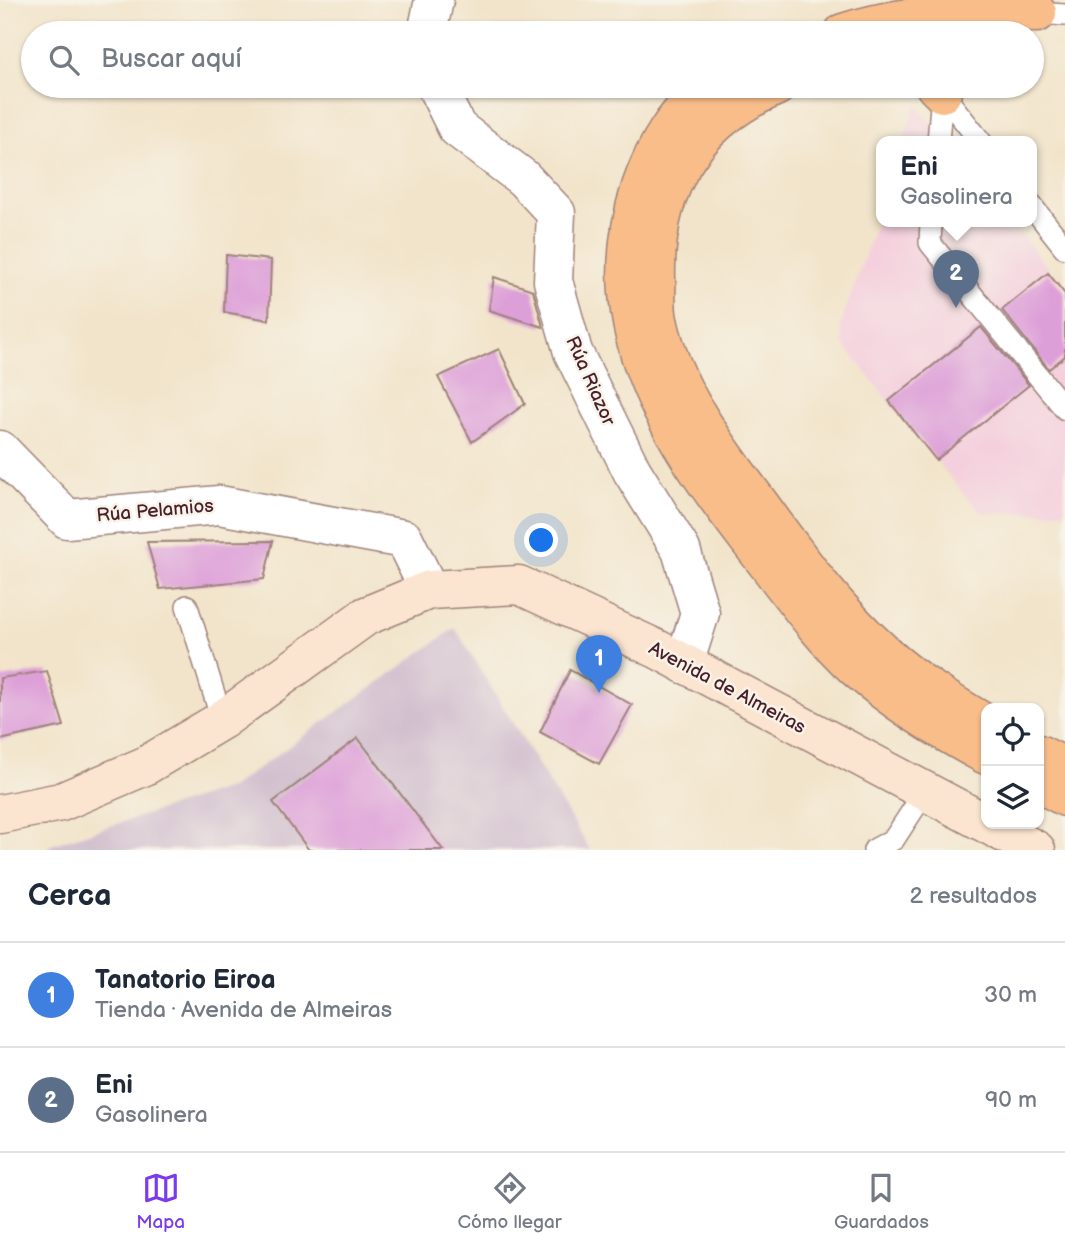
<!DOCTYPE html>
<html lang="es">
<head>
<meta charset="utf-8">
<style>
  :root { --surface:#fff; --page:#f6f6f7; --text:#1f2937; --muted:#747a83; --line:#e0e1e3; --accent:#7c3aed }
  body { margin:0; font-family:"Balsamiq Sans",sans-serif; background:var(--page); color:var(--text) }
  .controls { position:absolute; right:21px; bottom:21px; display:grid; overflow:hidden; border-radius:14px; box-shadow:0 2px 5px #0004 }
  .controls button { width:63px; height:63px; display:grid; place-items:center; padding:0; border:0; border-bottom:2px solid var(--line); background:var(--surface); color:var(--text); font:35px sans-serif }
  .you { position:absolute; left:542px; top:541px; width:24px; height:24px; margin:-18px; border:5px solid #fff; border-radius:50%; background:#1a73e8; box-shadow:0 0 0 10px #1a73e833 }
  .badge { display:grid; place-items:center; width:46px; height:46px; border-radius:50%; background:var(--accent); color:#fff; font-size:23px; font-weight:700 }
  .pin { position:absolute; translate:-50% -58px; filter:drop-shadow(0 2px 4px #0008) }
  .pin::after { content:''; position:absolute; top:37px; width:24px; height:21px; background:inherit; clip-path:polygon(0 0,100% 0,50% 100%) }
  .popup { position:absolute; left:876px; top:136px; width:161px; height:91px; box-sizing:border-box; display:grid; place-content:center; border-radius:14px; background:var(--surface); filter:drop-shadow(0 2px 5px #0005); font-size:23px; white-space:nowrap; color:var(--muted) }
  .popup b { font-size:26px; color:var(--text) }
  .popup::after { content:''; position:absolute; left:50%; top:100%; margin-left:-14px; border:14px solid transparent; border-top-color:var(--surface) }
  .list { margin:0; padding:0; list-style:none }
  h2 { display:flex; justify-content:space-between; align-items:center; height:91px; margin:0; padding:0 28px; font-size:30px }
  h2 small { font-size:23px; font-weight:400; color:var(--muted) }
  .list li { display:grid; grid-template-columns:46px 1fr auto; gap:21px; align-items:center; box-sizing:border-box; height:105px; padding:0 28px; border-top:2px solid var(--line) }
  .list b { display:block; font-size:26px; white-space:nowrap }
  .list p { margin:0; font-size:23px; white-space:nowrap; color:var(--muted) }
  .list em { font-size:23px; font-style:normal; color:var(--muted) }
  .icon { flex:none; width:38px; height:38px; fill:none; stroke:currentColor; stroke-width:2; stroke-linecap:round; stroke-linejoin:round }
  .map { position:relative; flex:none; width:1065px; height:850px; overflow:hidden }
  .search { position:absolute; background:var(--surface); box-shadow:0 2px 5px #0004; left:21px; right:21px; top:21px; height:77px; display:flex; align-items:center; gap:18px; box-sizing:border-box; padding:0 24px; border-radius:38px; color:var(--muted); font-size:26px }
  .sheet { height:301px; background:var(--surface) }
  nav { display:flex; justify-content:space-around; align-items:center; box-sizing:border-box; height:98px; border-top:2px solid var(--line); background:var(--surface); font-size:19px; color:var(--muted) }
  nav a { display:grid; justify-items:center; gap:4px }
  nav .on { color:var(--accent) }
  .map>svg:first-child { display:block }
  .built { fill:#f4cfdd }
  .industrial { fill:#d0bdcd }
  .building { fill:#dd9fd8 }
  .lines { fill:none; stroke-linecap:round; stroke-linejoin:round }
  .lane-casing { stroke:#9e827a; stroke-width:24 }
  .street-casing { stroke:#9e827a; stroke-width:41 }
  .secondary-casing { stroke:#9e827a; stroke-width:41 }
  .highway-casing { stroke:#9e827a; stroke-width:41 }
  .lane { stroke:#fff; stroke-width:21 }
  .street { stroke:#fff; stroke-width:38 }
  .secondary { stroke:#fce5d0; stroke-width:38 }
  .highway { stroke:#f8bd89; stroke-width:38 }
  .labels { text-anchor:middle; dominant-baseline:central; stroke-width:5; stroke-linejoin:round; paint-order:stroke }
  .street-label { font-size:19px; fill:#4a1f2b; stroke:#f7f3e8 }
</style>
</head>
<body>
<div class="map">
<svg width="1065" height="850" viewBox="0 0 1065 850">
  <rect width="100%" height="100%" fill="#f7f3e8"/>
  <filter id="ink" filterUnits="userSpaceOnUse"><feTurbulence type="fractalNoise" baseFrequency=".0143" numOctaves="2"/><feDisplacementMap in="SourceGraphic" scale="14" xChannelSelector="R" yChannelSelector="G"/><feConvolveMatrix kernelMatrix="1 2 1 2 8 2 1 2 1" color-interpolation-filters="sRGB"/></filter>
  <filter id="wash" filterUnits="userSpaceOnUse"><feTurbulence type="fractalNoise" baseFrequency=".00686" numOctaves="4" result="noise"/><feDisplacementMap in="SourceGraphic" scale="28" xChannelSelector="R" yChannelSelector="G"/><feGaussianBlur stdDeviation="1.57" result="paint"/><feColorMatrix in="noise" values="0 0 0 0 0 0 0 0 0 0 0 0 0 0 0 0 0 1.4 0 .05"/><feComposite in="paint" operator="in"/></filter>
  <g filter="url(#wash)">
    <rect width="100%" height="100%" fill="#f2e4ca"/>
    <path class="built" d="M916 104 946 142H903Z
      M881 208V222H1011L1065 290V512L983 513 966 497 843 344 840 327Z"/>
    <path class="industrial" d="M455 628 590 850H52L48 846 232 787Z"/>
    <g id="blocks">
      <path class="building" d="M226 255 271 260 269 320 224 312Z
        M1048 273 1065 294V356L1049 369 1002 310Z
        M494 277 533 290 543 327 489 310Z
        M981 327 1029 385 936 460 889 401Z
        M499 349 525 404 472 442 438 377Z
        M273 541 264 579 160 589 147 542Z
        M570 670 632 705 599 764 540 732Z
        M47 671 64 726 0 740V678Z
        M358 738 443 850H309L273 802Z"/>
    </g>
  </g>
  <g filter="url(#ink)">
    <use href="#blocks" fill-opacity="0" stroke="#9e827a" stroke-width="2"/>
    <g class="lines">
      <defs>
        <path id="lane" d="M1002 33 1037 13 1065 15
          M942 93 981 142
          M938 142 942 93 946 89
          M1031 205 1065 248
          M931 222 930 243 1065 409
          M187 606 222 720
          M874 850 894 839 924 793"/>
        <path id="street" d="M427 33 434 0
          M436 86 457 128 523 178 556 213 553 281 573 352 632 471 681 550 700 613 684 664
          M0 450 67 519 219 505 404 539 429 590"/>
        <path id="secondary" d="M0 814 61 802 145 766 222 720 366 616 429 590 519 585 657 649 1036 850"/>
        <path id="highway" d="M843 33C904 13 972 10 1037 13
          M714 86C678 105 654 149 641 187 595 328 670 438 752 544 786 587 818 634 858 670 897 704 941 731 986 755
          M777 86C693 121 654 188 656 278 657 291 655 307 658 320 673 392 721 452 763 509 802 563 836 610 886 655 916 682 952 704 986 724
          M935 86 942 93
          M1039 754 1065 767
          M1039 783 1065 797"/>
      </defs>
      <use href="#lane" class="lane-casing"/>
      <use href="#street" class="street-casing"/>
      <use href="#secondary" class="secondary-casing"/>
      <use href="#highway" class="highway-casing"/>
      <use href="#lane" class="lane"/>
      <use href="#street" class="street"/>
      <use href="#secondary" class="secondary"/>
      <use href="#highway" class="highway"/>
    </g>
  </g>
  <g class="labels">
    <g class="street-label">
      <text transform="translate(590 381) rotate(66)">Rúa Riazor</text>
      <text transform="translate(155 511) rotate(-5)">Rúa Pelamios</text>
      <text transform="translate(727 688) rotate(28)">Avenida de Almeiras</text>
    </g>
  </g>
</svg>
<div class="controls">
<button><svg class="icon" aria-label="locate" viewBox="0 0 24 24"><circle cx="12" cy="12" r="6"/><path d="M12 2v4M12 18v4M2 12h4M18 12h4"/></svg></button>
<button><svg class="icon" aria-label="layers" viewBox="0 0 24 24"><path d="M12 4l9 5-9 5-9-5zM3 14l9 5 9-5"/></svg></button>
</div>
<div class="you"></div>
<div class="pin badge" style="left:599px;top:693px;background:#3f7fe0">1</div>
<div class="pin badge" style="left:956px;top:308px;background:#5c6f8a">2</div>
<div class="popup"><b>Eni</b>Gasolinera</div>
<div class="search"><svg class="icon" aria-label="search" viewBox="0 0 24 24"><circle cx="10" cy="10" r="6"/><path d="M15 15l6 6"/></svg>Buscar aquí</div>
</div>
<section class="sheet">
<h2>Cerca<small>2 resultados</small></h2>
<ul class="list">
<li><span class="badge" style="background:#3f7fe0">1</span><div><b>Tanatorio Eiroa</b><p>Tienda · Avenida de Almeiras</p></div><em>30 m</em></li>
<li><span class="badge" style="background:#5c6f8a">2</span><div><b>Eni</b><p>Gasolinera</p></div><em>90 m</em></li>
</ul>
</section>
<nav>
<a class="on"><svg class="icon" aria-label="map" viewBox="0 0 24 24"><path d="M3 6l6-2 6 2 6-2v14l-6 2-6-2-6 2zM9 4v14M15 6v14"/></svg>Mapa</a>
<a><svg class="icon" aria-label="directions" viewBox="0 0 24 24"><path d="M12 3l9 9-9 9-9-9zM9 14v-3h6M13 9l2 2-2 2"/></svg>Cómo llegar</a>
<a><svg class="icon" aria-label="saved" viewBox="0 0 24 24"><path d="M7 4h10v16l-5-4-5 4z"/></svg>Guardados</a>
</nav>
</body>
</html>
